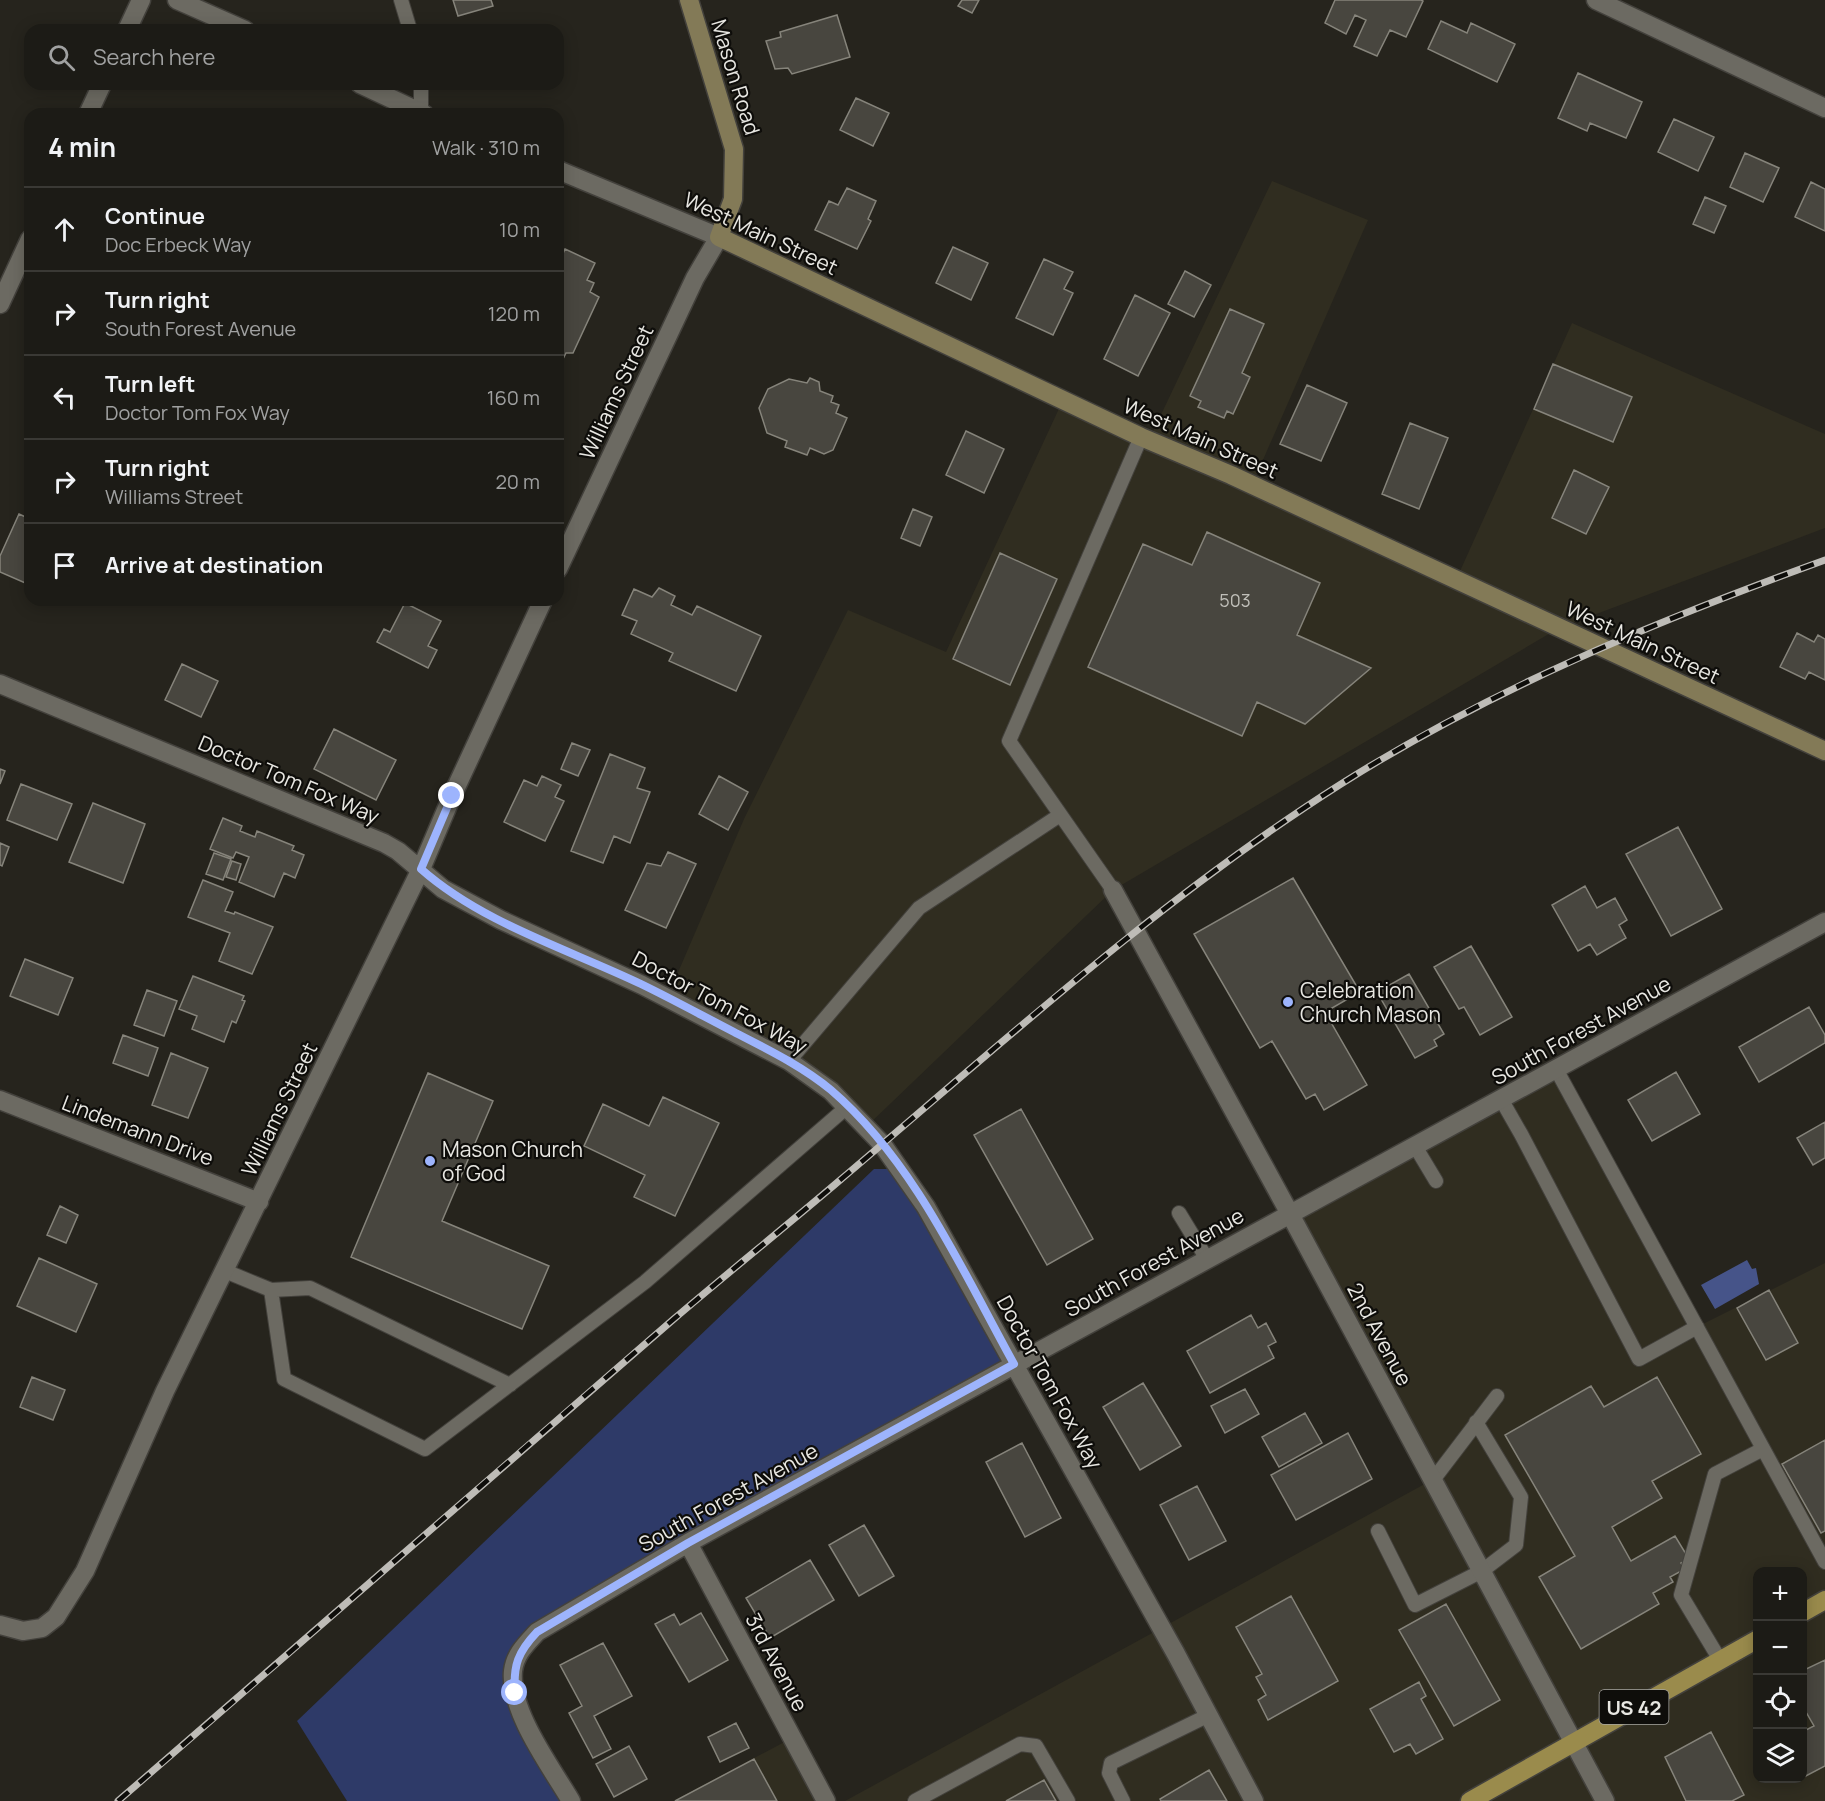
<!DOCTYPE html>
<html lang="en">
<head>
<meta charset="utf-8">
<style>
  :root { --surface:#1c1b16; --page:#25241f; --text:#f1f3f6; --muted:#a0a1a1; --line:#3a3935 }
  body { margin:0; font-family:Manrope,sans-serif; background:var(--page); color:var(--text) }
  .controls { position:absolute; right:18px; bottom:18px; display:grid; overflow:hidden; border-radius:12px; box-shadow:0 3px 15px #0003 }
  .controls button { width:54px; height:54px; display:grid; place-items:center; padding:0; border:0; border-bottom:2px solid var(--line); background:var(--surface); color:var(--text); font:30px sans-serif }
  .stop { position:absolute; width:18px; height:18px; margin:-14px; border:4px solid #9db4fd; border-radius:50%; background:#fff }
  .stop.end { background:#9db4fd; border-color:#fff; box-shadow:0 2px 6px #0008 }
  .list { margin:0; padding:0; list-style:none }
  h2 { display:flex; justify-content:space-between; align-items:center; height:78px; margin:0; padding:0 24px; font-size:26px }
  h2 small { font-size:20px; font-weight:400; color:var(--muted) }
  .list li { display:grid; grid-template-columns:39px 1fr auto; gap:18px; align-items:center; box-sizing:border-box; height:84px; padding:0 24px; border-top:2px solid var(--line) }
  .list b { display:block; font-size:22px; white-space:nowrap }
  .list p { margin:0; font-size:20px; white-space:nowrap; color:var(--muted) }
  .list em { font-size:20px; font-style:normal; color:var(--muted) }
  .icon { flex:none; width:33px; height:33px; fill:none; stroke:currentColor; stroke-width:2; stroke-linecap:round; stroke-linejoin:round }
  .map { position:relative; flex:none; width:1825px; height:1801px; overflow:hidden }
  .search { position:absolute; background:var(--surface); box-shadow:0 3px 15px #0003; left:24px; top:24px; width:540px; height:66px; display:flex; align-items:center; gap:15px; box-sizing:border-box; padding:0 21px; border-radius:18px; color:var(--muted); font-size:22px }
  .panel { position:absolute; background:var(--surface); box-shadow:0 3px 15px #0003; left:24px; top:108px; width:540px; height:498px; border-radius:18px }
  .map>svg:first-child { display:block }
  .built { fill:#302d20; fill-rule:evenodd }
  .green { fill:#2e3a68 }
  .water { fill:#465489 }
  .building { fill:#48463f; stroke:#86847b; stroke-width:1.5 }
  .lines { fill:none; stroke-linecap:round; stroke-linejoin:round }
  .lane-casing { stroke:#43413c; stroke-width:16 }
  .street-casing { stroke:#43413c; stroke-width:21 }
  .secondary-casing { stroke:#43413c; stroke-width:21 }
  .primary-casing { stroke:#43413c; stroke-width:21 }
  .lane { stroke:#6c6a62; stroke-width:14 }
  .street { stroke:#6c6a62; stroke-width:18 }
  .secondary { stroke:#837a57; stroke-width:18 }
  .primary { stroke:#9a8b4c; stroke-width:18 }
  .rail-casing { stroke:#bebcb7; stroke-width:7 }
  .rail { stroke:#0e0d0a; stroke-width:4.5; stroke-dasharray:14; stroke-linecap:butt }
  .route { stroke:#9db4fd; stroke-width:8 }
  .poi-dot { fill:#9db4fd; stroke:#0e0d0a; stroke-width:2 }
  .labels { text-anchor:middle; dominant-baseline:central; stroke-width:4.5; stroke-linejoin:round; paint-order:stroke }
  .number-label { font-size:18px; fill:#c0bfb9 }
  .shield { fill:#0e0d0a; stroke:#a7a6a1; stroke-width:1.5 }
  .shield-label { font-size:20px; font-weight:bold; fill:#e8e7e2 }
  .street-label { font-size:21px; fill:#e8e7e2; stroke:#0e0d0a }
  .poi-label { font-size:21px; fill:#e8e7e2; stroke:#0e0d0a; text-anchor:start }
</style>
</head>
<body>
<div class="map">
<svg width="1825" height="1801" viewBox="0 0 1825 1801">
  <rect width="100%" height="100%" fill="#26241d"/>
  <path class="built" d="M1272 181 1368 220 1252 485 1456 580 1572 323 1825 434V528L1559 628 1113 890 866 1127 831 1091 667 998 744 819 848 610 946 652 1063 400 1149 440Z
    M1556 1069 1697 1327 1825 1263V1801H845L1432 1480 1290 1214ZM1758 1572H1802V1778H1758Z
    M792 1738 826 1801H673Z"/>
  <path class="green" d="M874 1169H901L1014 1364 521 1648 515 1693 571 1801H347L297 1721Z"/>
  <path class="water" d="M1747 1260 1752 1269 1756 1268 1759 1284 1715 1309 1701 1285Z"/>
  <path class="building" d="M453 0H491L493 6 458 16Z
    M962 0H979L972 13 958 6Z
    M1335 0H1421L1423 1 1406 37 1390 30 1377 56 1354 46 1366 20 1355 15 1346 34 1325 23Z
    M837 15 850 57 792 74 788 68 775 69 766 41 781 37 780 32Z
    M1441 21 1467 33 1471 23 1515 44 1497 82 1428 49Z
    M1578 73 1642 102 1626 138 1590 123 1587 131 1558 118Z
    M856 98 889 113 873 146 840 130Z
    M1674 119 1714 137 1698 171 1658 152Z
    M1745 153 1779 168 1763 202 1730 187Z
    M1811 182 1825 189V231L1795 217Z
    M847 188 876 201 868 219 871 221 857 249 815 230 829 201 838 205Z
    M1705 197 1726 206 1714 233 1693 224Z
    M953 247 988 263 971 300 936 283Z
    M565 249 595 263 587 280 594 283 590 292 599 297 573 353H566L562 361H558V265Z
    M1044 259 1073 272 1064 289 1073 293 1053 335 1016 318Z
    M1185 271 1211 285 1194 317 1168 304Z
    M1135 295 1170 313 1138 376 1104 359Z
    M1230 309 1264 324 1242 373 1250 377 1233 414 1227 411 1224 418 1198 407 1201 401 1190 396Z
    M1553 364 1632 397 1613 442 1534 409Z
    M810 378 819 382 820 391 833 396 831 402 839 405 836 413 847 418 833 450 824 454 810 448 807 455 785 447 787 441 767 433 759 408 768 389 789 379 807 383Z
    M1307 385 1347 403 1321 461 1280 444Z
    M1410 423 1448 438 1419 509 1382 494Z
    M966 431 1004 449 984 493 946 475Z
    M1574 470 1609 487 1586 534 1552 518Z
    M913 509 932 517 920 546 901 538Z
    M19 514 30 519V585L0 572V556Z
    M1207 532 1320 583 1297 635 1371 668 1305 724 1257 702 1242 736 1088 667 1143 544 1192 565Z
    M1000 553 1057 579 1010 685 953 659Z
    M659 588 675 596 671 605 692 615 697 606 761 636 736 691 669 661 673 653 631 634 637 621 622 615 634 589 652 597Z
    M237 600H251L249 605Z
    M405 603 441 621 428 646 437 650 428 668 377 642 384 629 390 632Z
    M1797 633 1814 642 1818 635 1825 639V680L1809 672 1805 679 1780 667Z
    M182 664 218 681 201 717 165 700Z
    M334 729 396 760 376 800 314 769Z
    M572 743 590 750 578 776 561 769Z
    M610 754 645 768 637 788 650 792 630 843 614 836 603 863 571 851Z
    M0 769 5 771 0 784Z
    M542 776 561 785 555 797 564 801 545 841 504 822 524 780 537 786Z
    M719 776 748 792 728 830 699 814Z
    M21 784 72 804 57 840 7 820Z
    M93 803 145 824 123 883 69 862Z
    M223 818 242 826 240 831 255 837 257 831 294 846 292 850 304 855 295 878 284 873 274 897 239 882 249 857 236 852 233 858 210 849Z
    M1678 827 1722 909 1671 936 1626 854Z
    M0 843 9 847 2 866 0 865Z
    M668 852 696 864 666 928 625 910 647 863 661 866Z
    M214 853 231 859 223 880 206 874Z
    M232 861 241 864 236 880 226 877Z
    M1293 878 1360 992 1325 1012 1367 1085 1324 1110 1315 1094 1306 1099 1272 1041 1260 1048 1194 934Z
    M203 880 233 892 225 911 234 914 235 912 273 927 252 974 219 961 230 933 188 917Z
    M1585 886 1597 908 1615 898 1627 920 1619 925 1626 938 1597 955 1590 944 1578 951 1552 905Z
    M1471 946 1512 1017 1480 1035 1464 1007 1459 1009 1434 967Z
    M25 959 73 978 58 1015 10 996Z
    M1409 974 1444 1034 1434 1040 1437 1046 1415 1058 1377 992Z
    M193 976 244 996 242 1000 245 1001 236 1023 232 1021 224 1042 192 1029 197 1016 179 1009Z
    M147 990 177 1001 164 1036 134 1025Z
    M1809 1007 1825 1035V1043L1759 1082 1739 1047Z
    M123 1035 158 1048 148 1076 113 1063Z
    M171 1053 208 1068 188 1118 152 1105Z
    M1676 1072 1700 1114 1652 1141 1628 1100Z
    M428 1073 493 1101 442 1221 549 1266 522 1329 351 1257Z
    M663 1097 719 1123 675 1216 634 1197 645 1175 584 1146 603 1104 649 1126Z
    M1021 1109 1093 1239 1047 1265 974 1135Z
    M1825 1122V1158L1813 1165 1797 1138Z
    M60 1206 78 1215 66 1243 47 1235Z
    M39 1258 97 1284 76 1332 17 1306Z
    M1769 1290 1798 1343 1766 1360 1737 1308Z
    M1251 1315 1258 1328 1266 1323 1276 1342 1268 1346 1274 1358 1210 1393 1187 1351Z
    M32 1377 65 1390 53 1420 20 1407Z
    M1657 1377 1701 1454 1652 1481 1662 1498 1612 1527 1631 1561 1675 1536 1689 1559 1681 1563 1685 1569 1670 1577 1673 1582 1653 1593 1659 1604 1581 1649 1539 1577 1575 1556 1505 1435 1591 1386 1604 1407Z
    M1143 1383 1181 1446 1140 1470 1103 1407Z
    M1245 1389 1259 1414 1225 1433 1211 1406Z
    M1305 1413 1322 1443 1279 1467 1262 1437Z
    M1348 1433 1372 1479 1296 1520 1271 1475Z
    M1825 1440V1531L1821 1533 1782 1464Z
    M1022 1443 1061 1518 1025 1537 986 1462Z
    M1197 1486 1226 1541 1189 1560 1160 1505Z
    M864 1525 894 1576 859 1596 829 1545Z
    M810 1560 834 1600 770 1638 746 1598Z
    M1291 1596 1338 1681 1268 1720 1258 1700 1266 1695 1256 1677 1262 1674 1236 1627Z
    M1446 1604 1500 1700 1454 1726 1399 1630Z
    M701 1613 728 1660 689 1682 655 1624 674 1614 680 1625Z
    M603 1643 632 1696 594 1716 611 1749 593 1758 569 1713 582 1706 560 1665Z
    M1825 1660V1766L1802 1778V1732L1814 1726 1802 1705V1671Z
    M1419 1682 1426 1696 1421 1699 1443 1739 1416 1754 1410 1744 1394 1752 1370 1709Z
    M736 1723 749 1748 720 1762 708 1737Z
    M1711 1732 1744 1795 1732 1801H1686L1665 1757Z
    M629 1746 647 1779 614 1797 596 1764Z
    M754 1759 777 1801H675Z
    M1209 1770 1227 1801H1161L1160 1799Z
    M1044 1780 1056 1801H1006Z"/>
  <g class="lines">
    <defs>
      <path id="lane" d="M401 0 410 30
        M421 114V84
        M1113 890 1009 741 1141 437
        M789 1061 919 908 1060 815
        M1556 1069 1825 1562
        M1501 1099 1521 1134 1639 1359 1697 1327
        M1415 1146 1436 1181
        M1179 1213 1207 1259
        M225 1271 271 1290 284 1379 425 1449 645 1282 847 1107
        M271 1290 310 1288 510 1385
        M1433 1480 1497 1396
        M1378 1531 1415 1605 1482 1571 1516 1545 1521 1497 1476 1422
        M1720 1660 1681 1595 1715 1474 1763 1449
        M915 1801 1020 1744 1036 1746 1068 1801
        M1123 1801 1109 1773 1111 1763 1209 1715"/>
      <path id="street" d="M177 0 245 30
        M1596 0 1825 108
        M127 30 141 0
        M360 84 424 114
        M88 114 102 84
        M558 170 719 237 695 278 558 569
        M0 304 30 239
        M0 684 384 843 398 851 443 889 501 920 642 985 789 1061 831 1091 882 1144 926 1207 1176 1654 1254 1801
        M1113 890 1290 1214 1605 1801
        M0 1100 259 1202
        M688 1543 826 1801
        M0 1625 23 1631 42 1628 56 1617 85 1571 165 1391 421 869 452 796 543 600
        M571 1801C551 1767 509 1711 513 1671 515 1654 526 1644 537 1632L688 1543 1825 922"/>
      <path id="secondary" d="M689 0 734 149 733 199 719 237 1141 437 1231 475 1825 751"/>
      <path id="primary" d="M1802 1613 1825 1600
        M1470 1801 1758 1639"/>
    </defs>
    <use href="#lane" class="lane-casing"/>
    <use href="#street" class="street-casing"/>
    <use href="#secondary" class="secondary-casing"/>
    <use href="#primary" class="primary-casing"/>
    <use href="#lane" class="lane"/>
    <use href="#street" class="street"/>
    <use href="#secondary" class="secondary"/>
    <use href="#primary" class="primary"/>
    <defs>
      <path id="rail" d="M118 1801C304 1641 489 1478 675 1318 729 1272 785 1227 839 1181 1002 1043 1161 898 1341 784 1493 688 1657 621 1825 560"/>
    </defs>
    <use href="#rail" class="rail-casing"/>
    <use href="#rail" class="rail"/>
  </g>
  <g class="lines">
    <path class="route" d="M452 796 421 869C482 923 568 949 641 984 672 999 703 1016 734 1032 767 1049 802 1066 831 1090 914 1161 962 1270 1014 1364L688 1543 537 1632C518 1652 513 1665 515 1693"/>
  </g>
  <g class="poi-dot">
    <circle cx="1288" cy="1002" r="6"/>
    <circle cx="430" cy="1161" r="6"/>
  </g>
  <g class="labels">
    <g class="number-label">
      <text x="1235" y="600">503</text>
    </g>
    <rect class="shield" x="1599.5" y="1690" width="69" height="34" rx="4.5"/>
    <g class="shield-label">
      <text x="1634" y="1707">US 42</text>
    </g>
    <g class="street-label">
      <text transform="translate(736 77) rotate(73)">Mason Road</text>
      <text transform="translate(761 233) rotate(25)">West Main Street</text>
      <text transform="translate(616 392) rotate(-65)">Williams Street</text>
      <text transform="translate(1201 438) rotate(24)">West Main Street</text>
      <text transform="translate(1643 642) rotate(25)">West Main Street</text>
      <text transform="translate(289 779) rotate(23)">Doctor Tom Fox Way</text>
      <text transform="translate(720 1002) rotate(28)">Doctor Tom Fox Way</text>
      <text transform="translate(1581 1030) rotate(-29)">South Forest Avenue</text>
      <text transform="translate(279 1109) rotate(-64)">Williams Street</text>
      <text transform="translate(138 1130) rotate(21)">Lindemann Drive</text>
      <text transform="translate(1154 1262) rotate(-29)">South Forest Avenue</text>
      <text transform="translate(1380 1334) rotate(62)">2nd Avenue</text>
      <text transform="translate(1050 1382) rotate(61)">Doctor Tom Fox Way</text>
      <text transform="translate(728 1497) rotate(-29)">South Forest Avenue</text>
      <text transform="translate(777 1662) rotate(62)">3rd Avenue</text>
    </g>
    <g class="poi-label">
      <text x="1300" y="990">Celebration<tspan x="1300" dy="24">Church Mason</tspan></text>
      <text x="442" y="1149">Mason Church<tspan x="442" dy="24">of God</tspan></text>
    </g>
  </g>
</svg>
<div class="controls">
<button>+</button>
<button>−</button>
<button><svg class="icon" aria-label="locate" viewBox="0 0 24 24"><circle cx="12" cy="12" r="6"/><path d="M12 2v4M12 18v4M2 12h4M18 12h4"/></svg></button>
<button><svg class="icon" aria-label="layers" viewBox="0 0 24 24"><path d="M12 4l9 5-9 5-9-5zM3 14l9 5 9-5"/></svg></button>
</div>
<div class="stop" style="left:515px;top:1693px"></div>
<div class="stop end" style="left:452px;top:796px"></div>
<div class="search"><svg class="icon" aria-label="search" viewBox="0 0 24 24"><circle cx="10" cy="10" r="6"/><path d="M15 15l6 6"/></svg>Search here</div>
<section class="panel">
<h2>4 min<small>Walk · 310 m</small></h2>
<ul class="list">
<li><svg class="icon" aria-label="ahead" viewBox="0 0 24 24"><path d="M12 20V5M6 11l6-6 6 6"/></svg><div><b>Continue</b><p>Doc Erbeck Way</p></div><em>10 m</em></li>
<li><svg class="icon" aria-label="right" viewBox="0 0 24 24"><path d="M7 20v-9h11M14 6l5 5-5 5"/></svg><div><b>Turn right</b><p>South Forest Avenue</p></div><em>120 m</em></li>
<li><svg class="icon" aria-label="left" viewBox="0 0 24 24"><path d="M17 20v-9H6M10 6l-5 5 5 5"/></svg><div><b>Turn left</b><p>Doctor Tom Fox Way</p></div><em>160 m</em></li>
<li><svg class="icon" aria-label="right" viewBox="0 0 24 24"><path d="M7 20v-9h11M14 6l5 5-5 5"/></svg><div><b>Turn right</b><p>Williams Street</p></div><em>20 m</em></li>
<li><svg class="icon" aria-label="arrive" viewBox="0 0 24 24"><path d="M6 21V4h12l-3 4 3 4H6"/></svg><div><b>Arrive at destination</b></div></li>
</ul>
</section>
</div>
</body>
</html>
